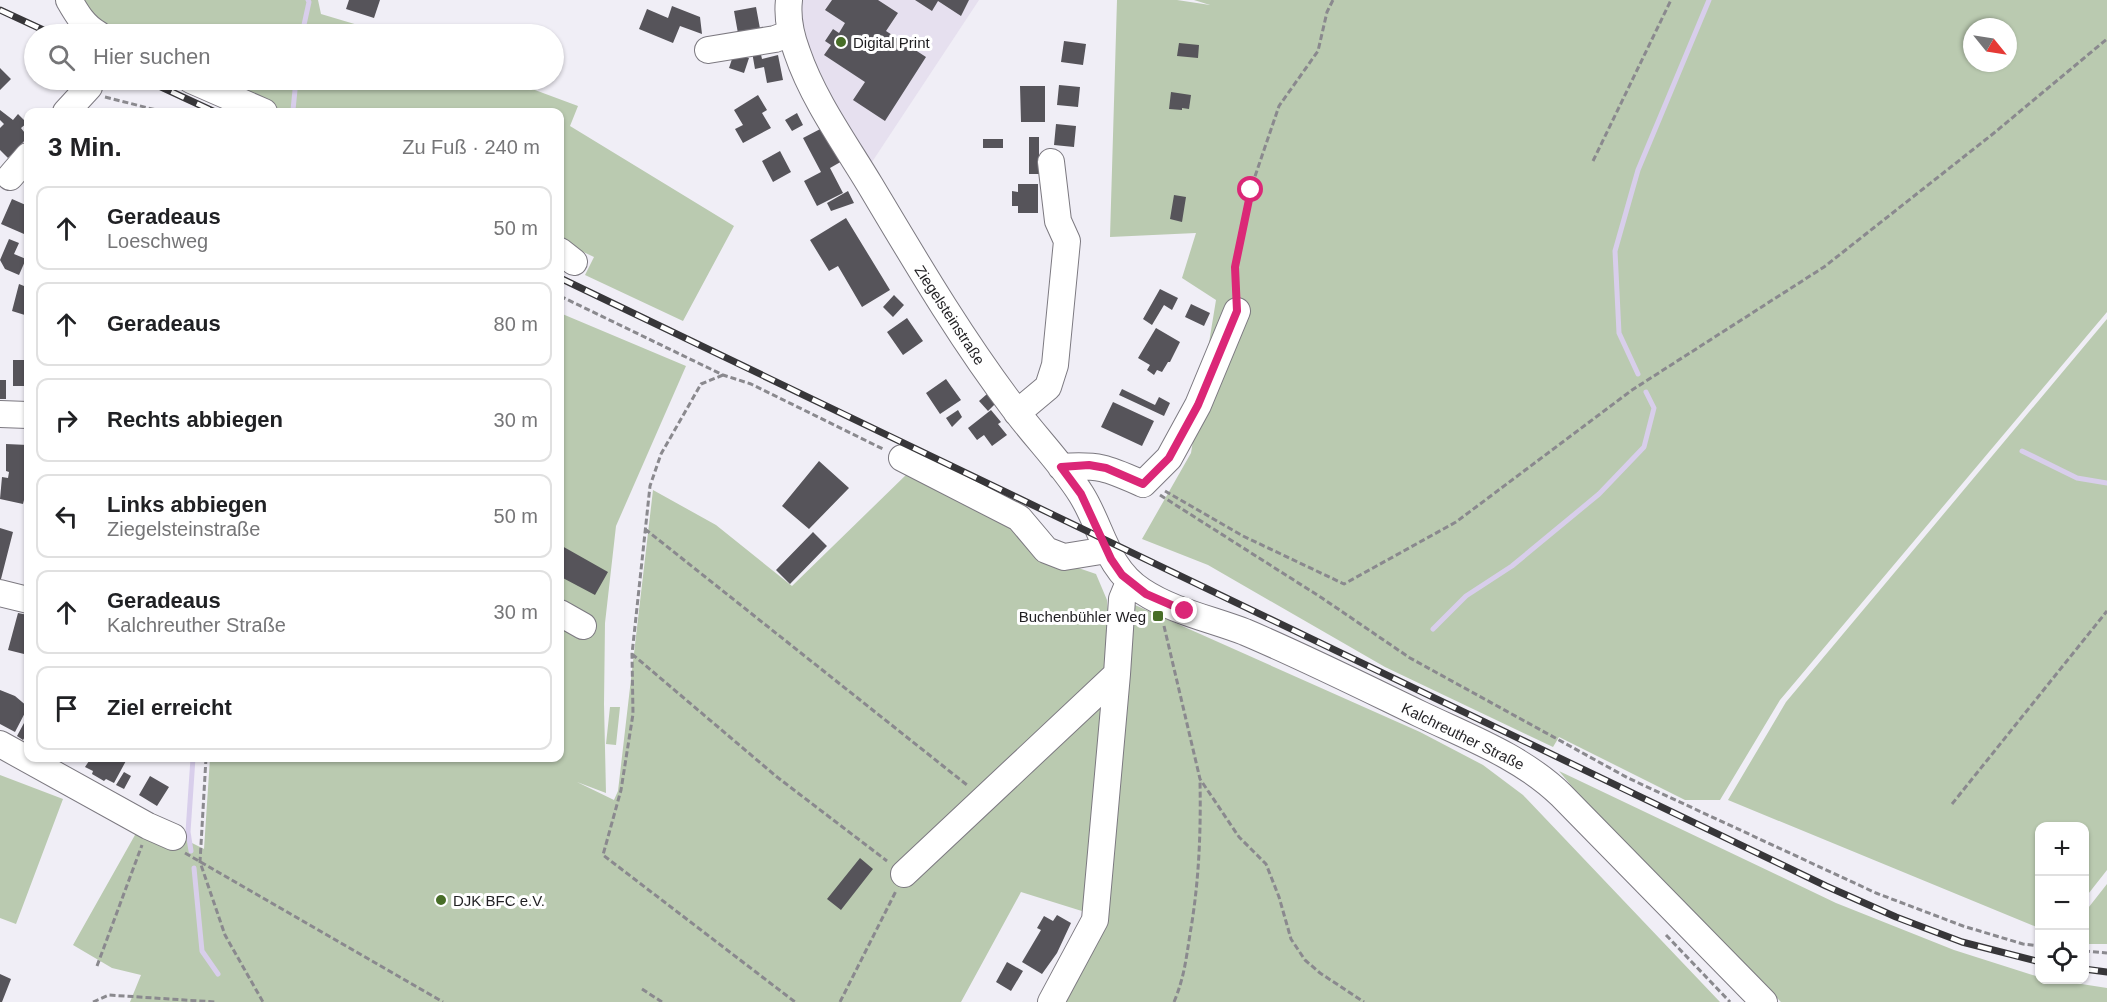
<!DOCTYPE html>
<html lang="de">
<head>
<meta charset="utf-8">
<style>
  :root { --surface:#fff; --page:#f6f6f6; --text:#202124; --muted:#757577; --line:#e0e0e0 }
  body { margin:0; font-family:Arial,sans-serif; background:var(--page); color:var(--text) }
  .controls { position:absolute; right:18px; bottom:18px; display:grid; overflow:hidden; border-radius:12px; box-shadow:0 2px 4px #0004 }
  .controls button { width:54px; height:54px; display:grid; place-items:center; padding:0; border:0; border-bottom:2px solid var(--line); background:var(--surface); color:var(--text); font:30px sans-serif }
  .compass { position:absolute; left:1963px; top:18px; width:54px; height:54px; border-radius:50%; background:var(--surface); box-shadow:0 2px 4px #0004; rotate:120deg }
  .stop { position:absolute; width:18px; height:18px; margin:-14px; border:4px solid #db2777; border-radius:50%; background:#fff }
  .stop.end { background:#db2777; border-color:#fff; box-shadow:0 2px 6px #0008 }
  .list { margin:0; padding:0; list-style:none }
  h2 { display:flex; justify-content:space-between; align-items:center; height:78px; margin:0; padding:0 24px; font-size:26px }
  h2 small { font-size:20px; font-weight:400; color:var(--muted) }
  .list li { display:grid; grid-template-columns:39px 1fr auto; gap:18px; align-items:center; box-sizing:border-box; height:84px; margin:0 12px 12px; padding:0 12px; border:2px solid var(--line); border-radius:12px }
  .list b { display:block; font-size:22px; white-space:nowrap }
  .list p { margin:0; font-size:20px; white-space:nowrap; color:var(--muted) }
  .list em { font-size:20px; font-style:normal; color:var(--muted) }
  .icon { flex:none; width:33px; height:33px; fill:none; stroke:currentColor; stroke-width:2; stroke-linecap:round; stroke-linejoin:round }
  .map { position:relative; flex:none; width:2107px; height:1002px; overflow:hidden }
  .search { position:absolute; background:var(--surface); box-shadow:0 2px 4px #0004; left:24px; top:24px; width:540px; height:66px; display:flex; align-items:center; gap:15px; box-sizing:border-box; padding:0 21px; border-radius:33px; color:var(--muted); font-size:22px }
  .panel { position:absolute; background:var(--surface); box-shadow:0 2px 4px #0004; left:24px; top:108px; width:540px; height:654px; border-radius:12px }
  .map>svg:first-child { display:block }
  .built { fill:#e6e0ef }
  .green { fill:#bacab0; fill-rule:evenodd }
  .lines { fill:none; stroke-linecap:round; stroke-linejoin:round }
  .stream { stroke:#d8ceeb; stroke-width:5 }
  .building { fill:#56545a }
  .minor-casing { stroke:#7c7980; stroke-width:28 }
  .path { stroke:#8a898e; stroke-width:3; stroke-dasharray:6 3; stroke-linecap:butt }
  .minor { stroke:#fff; stroke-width:26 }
  .rail-casing { stroke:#373639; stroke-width:7 }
  .rail { stroke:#fff; stroke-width:4.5; stroke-dasharray:14; stroke-linecap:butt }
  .route { stroke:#db2777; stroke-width:8 }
  .poi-dot { fill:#476d27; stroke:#fff; stroke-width:2 }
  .labels { text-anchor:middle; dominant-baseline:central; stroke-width:6; stroke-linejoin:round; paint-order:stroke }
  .poi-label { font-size:15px; fill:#201f22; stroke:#fff; text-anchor:start }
  .street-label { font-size:15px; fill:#201f22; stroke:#fff }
</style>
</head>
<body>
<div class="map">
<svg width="2107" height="1002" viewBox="0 0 2107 1002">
  <rect width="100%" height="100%" fill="#f0eef6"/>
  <path class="built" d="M799 0H979L868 168 808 59Z"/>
  <path class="green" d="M76 0H318L321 14 388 34H123L82 11Z
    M1117 0H1177L1210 5 1194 0H2107V312L1780 700 1720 800H1685L1559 737 1553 747 1385 667 1208 565 1142 539 1191 453 1216 300 1182 278 1196 233 1110 237ZM1972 27H2008V63H1972Z
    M208 80H508L578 106 570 126 734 226 683 321 585 275 594 257 560 241V112H278Z
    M560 313 686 366 616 526 605 623 604 704 606 793 577 782 614 800 618 791 653 490 716 525 792 586 909 472 1028 532 1049 558 1096 574 1107 600 1111 659 1085 912 1021 892 961 1002H130L141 975 112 968 73 945 144 819 204 849 210 758H560Z
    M2107 319V870L2085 898 2084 826H2040L2039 928 1728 800 1786 702Z
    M1135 605 1420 732 1483 765 1523 795 1720 1002H1058L1103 920Z
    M610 707H620L616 745 606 744Z
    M1559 771 1836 903 1954 950 2039 977 2040 980H2056L2107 988V1002H1781L1589 807Z
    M0 775 63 799 16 924 0 918Z
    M2107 884V944H2086L2085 943V912Z"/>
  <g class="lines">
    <path class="stream" d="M302 34 309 2 308 0
      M293 110 296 80
      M1638 374 1619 333 1615 251 1638 170 1709 0
      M2022 451 2077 478 2107 483
      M1433 629 1466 596 1512 566 1599 494 1644 447 1654 408 1646 392
      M191 851 188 832 193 758
      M194 868 202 951 218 974"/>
  </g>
  <path class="building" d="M349 0H380L374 18 346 9Z
    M832 0H878L898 13 886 31 926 57 885 121 853 100 865 82 824 55 831 45 825 41 833 29 839 33 845 23 825 10Z
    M915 0H969L961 16 938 1 932 11Z
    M672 6 700 17 702 34 680 26 673 43 639 29 647 9 668 18Z
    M756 7 761 34 739 39 734 11Z
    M1064 41 1086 44 1083 65 1061 62Z
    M1179 43 1199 45 1198 58 1177 56Z
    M760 50 762 59 778 55 783 80 767 83 764 67 755 69 752 52Z
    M734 53 749 58 744 73 729 68Z
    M0 68 11 79 0 90Z
    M1059 85 1080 87 1078 107 1057 105Z
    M1020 86H1045V122H1021Z
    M1171 92 1191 95 1189 109 1182 108V110L1169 109Z
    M758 95 767 110 762 113 771 128 743 143 735 129 743 125 734 110Z
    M0 110 13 120 18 114 27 123 21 128 28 137 8 158 0 150V128L4 124 0 120Z
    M797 113 803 125 792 131 785 120Z
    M1056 124 1076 126 1074 147 1054 145Z
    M826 126 844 160 830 168 843 193 817 206 804 181 821 172 803 138Z
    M1029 137H1039V174H1029Z
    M983 139H1003V148H983Z
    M780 151 791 172 773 182 762 161Z
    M1018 184H1038V213H1018V206H1012V191L1018 192Z
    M848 191 854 203 831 211 827 203Z
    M1174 195 1186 197 1182 222 1170 219Z
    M12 199 28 206V226L24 234 1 224Z
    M846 218 890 290 862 307 838 266 829 271 810 240Z
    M9 239 19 243 14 254 26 259 19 275 5 269 0 260Z
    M28 273V316L12 311 19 284 24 286Z
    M1160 289 1178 298 1172 310 1164 305 1152 325 1143 319Z
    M894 295 904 305 893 317 883 307Z
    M1191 304 1210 313 1204 326 1185 317Z
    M907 318 923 341 903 355 887 332Z
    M1156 328 1180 342 1170 362H1168L1162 372 1157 370 1154 375 1147 370 1150 365 1138 358Z
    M13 360H28V386H13Z
    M946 379 961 400 940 414 926 393Z
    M0 380H6V399H0Z
    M1122 389 1155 405 1159 397 1170 403 1164 416 1119 395Z
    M987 394 995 404 988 411 979 401Z
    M1113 402 1154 421 1142 446 1101 427Z
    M958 410 962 417 952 427 946 418Z
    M991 410 1001 422 998 424 1007 435 992 446 984 435 977 440 968 428Z
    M6 444 28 445 26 482 28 483V488L26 500H24L23 504 0 499 2 477 8 478 9 472 6 471Z
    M819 461 849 488 809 529 782 506Z
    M0 528 13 532 1 579H0Z
    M813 532 827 546 790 584 776 570Z
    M560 541 563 543 562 546 608 572 595 595 561 577 560 581Z
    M18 613 28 615V655L8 650Z
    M0 690 15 696 28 707 15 732 0 724Z
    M24 723 28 726V736L26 735 23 740 17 736Z
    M91 758H124L127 759 114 783 106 779 104 781 92 774 93 771 85 767Z
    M124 772 131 776 124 789 116 785Z
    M150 776 169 787 157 806 139 795Z
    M860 858 873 869 841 910 827 899Z
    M1057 915 1071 923 1057 953 1042 974 1022 962 1041 930 1037 928 1044 916 1053 921Z
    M1007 962 1023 971 1011 991 996 982Z
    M0 974 11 979 2 1002H0Z"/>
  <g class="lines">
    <defs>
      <path id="minor" d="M69 0C77 14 84 26 98 34
        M789 0C787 17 791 36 797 52 813 99 844 142 870 185 916 262 961 339 1016 411 1037 439 1062 464 1081 494 1102 527 1106 568 1142 591 1172 611 1211 619 1245 632 1304 657 1362 686 1420 714 1468 737 1522 757 1561 795L1764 1002
        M708 50 775 39 791 33
        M191 80 264 112
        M66 112 89 87
        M10 177 28 156
        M560 251 574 262
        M1017 413 1048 387 1055 365 1067 241 1058 221 1051 162
        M0 414 28 415
        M902 458 1019 518 1046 550 1064 557 1107 550
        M1061 467C1100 464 1109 469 1143 484L1169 458 1198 405 1237 311
        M0 593 28 600
        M560 613 583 626
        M0 744 148 826 173 837
        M904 874 1117 674
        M1051 1002 1095 920 1117 674 1122 599 1129 582"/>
    </defs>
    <use href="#minor" class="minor-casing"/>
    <path class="path" d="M105 97 164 112
      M1593 161 1671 0
      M1236 291 1235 267 1250 191 1279 106 1318 51 1327 12 1333 0
      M560 296 723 375 751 384 883 449
      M723 375 701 384 661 454 650 486 632 654 633 714 621 790 603 855 795 1002
      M1165 491 1243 536 1344 584 1456 522 1632 390 1824 267 1994 133 2107 39
      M1160 495 1322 598 1410 658 1628 778 1876 893 1963 926 2023 944 2040 946
      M645 529 967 785
      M1164 626 1200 779 1239 837 1266 864 1279 897 1291 939 1305 960 1320 973 1364 1002
      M632 654 777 777 887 861
      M206 758 200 862 225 935 263 1002
      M1952 804 2107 611
      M185 853 443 1002
      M1666 935 1730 1002
      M2084 951 2107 953
      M97 966 142 845
      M642 989 662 1002
      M93 1002 109 995 215 1002
      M840 1002 896 891
      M1174 1002C1184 978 1186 960 1190 934 1199 883 1201 832 1200 781"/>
    <use href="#minor" class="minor"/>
    <defs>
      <path id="rail" d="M0 10 52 34
        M146 80 215 112
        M560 278 1826 886 1896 917 1962 942 2040 962
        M2084 969 2107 972"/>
    </defs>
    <use href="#rail" class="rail-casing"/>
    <use href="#rail" class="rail"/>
  </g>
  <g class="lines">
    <path class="route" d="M1185 611 1146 594 1122 575 1111 559 1081 494 1061 467 1089 465 1106 468 1143 484 1169 458 1198 405 1237 311 1235 267 1251 190"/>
  </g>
  <g class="poi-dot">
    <circle cx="841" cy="42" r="6"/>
    <rect x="1152" y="610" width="12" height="12" rx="3"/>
    <circle cx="441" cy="900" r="6"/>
  </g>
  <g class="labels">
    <g class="poi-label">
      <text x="853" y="42">Digital Print</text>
      <text x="1146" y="616" text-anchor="end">Buchenbühler Weg</text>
      <text x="453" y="900">DJK BFC e.V.</text>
    </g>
    <g class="street-label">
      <text transform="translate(950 315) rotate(57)">Ziegelsteinstraße</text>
      <text transform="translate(1463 736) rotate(26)">Kalchreuther Straße</text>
    </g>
  </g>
</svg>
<div class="controls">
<button>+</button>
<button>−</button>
<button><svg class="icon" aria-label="locate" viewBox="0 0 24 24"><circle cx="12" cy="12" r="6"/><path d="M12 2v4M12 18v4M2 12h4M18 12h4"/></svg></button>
</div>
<svg class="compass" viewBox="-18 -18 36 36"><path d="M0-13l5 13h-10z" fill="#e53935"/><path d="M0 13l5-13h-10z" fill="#757577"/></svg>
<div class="stop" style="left:1251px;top:190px"></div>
<div class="stop end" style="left:1185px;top:611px"></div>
<div class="search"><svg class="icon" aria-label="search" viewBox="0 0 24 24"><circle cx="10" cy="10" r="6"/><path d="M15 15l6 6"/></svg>Hier suchen</div>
<section class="panel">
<h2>3 Min.<small>Zu Fuß · 240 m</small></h2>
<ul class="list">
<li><svg class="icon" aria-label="ahead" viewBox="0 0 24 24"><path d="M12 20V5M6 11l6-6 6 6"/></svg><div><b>Geradeaus</b><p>Loeschweg</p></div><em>50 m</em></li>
<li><svg class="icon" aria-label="ahead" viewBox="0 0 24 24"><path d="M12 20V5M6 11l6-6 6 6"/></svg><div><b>Geradeaus</b></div><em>80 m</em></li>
<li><svg class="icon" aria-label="right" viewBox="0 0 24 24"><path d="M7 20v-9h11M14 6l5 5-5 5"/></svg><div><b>Rechts abbiegen</b></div><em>30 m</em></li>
<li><svg class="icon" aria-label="left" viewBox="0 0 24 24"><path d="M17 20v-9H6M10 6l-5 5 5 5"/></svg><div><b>Links abbiegen</b><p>Ziegelsteinstraße</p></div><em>50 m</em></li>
<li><svg class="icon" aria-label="ahead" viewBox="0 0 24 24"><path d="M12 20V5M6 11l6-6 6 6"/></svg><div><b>Geradeaus</b><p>Kalchreuther Straße</p></div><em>30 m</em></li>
<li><svg class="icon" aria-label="arrive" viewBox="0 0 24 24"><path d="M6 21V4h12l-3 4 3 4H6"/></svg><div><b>Ziel erreicht</b></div></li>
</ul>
</section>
</div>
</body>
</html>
